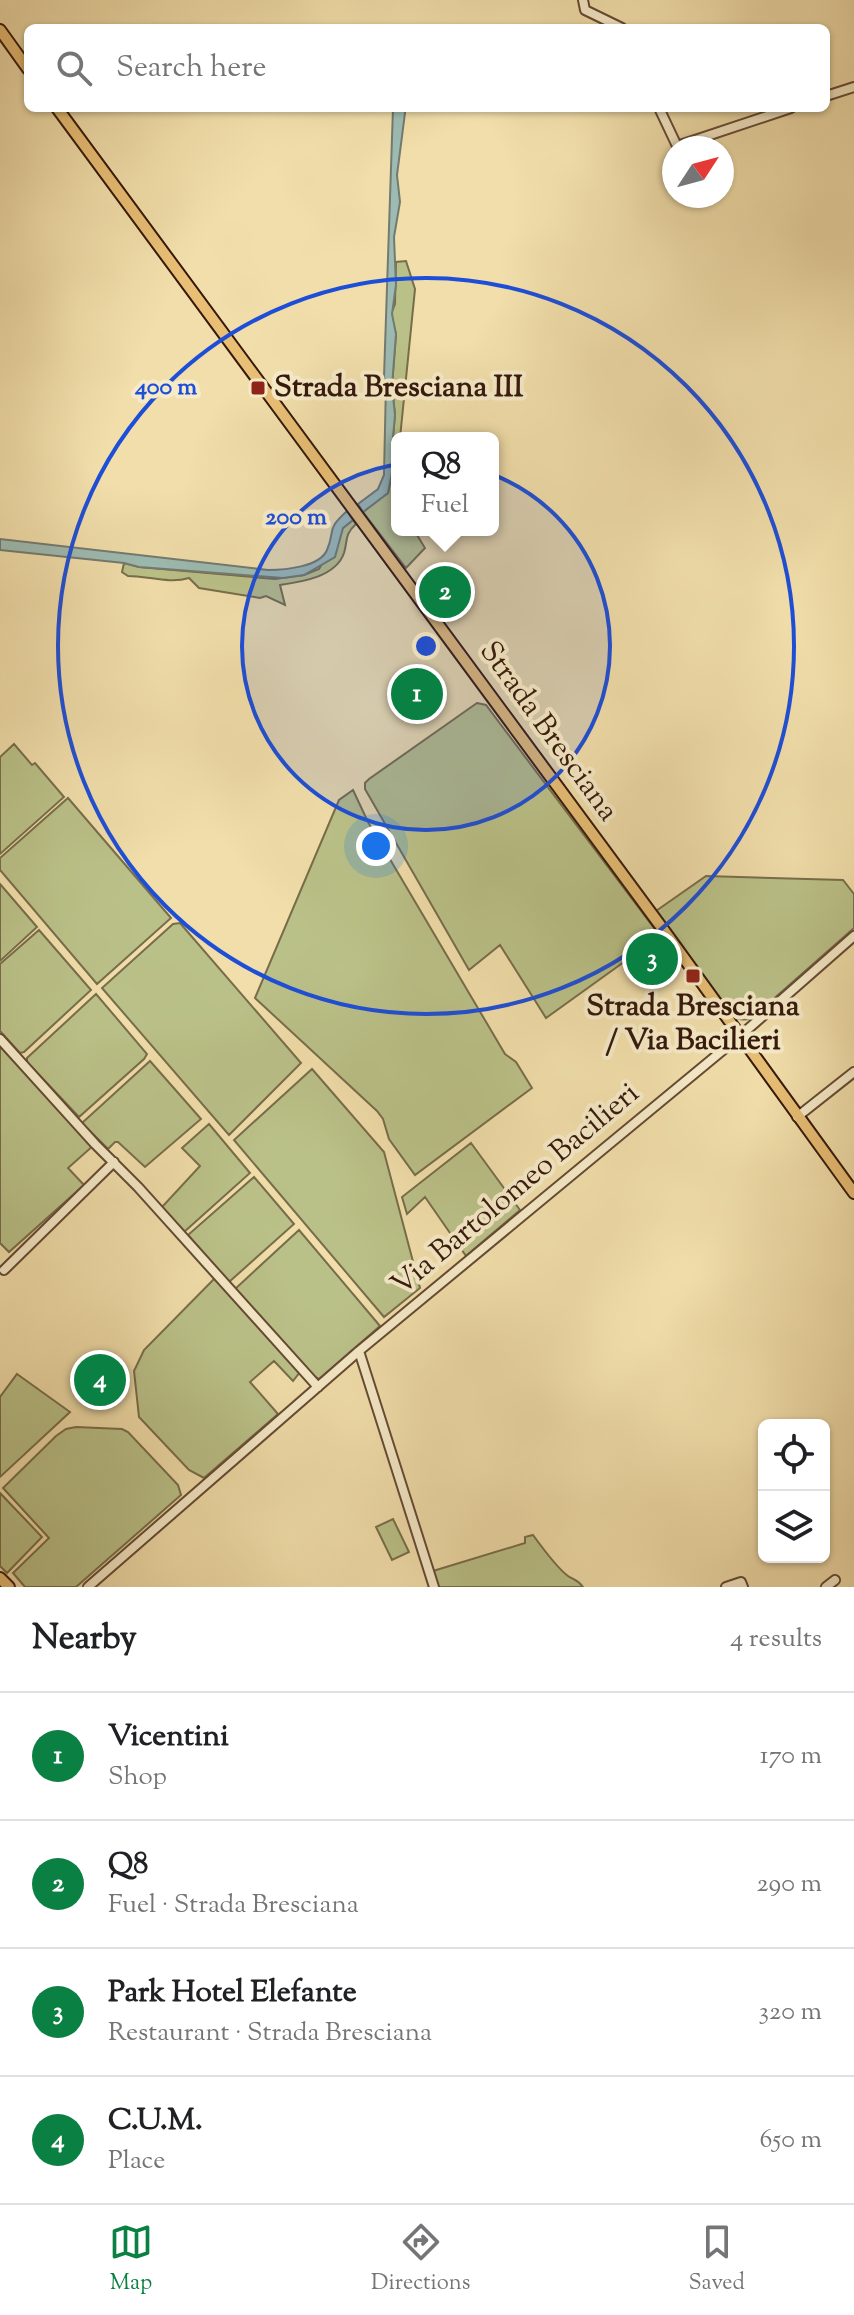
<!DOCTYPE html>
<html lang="en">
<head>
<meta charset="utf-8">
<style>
  :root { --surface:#fff; --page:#f6f6f6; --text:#202124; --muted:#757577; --line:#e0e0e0; --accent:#0b8043 }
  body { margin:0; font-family:"Sorts Mill Goudy",serif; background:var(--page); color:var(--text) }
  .controls { position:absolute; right:24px; bottom:24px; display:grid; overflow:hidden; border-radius:12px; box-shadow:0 2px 6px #0004 }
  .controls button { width:72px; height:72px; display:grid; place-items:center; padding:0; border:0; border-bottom:2px solid var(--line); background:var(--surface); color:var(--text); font:40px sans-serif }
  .compass { position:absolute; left:662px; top:136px; width:72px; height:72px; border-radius:50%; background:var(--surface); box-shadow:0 2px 6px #0004; rotate:54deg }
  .you { position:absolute; left:376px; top:846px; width:28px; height:28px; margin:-20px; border:6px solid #fff; border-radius:50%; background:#1a73e8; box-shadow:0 0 0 12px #1a73e833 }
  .badge { display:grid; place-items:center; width:52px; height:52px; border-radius:50%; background:var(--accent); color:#fff; font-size:26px; font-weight:700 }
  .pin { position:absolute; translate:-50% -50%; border:4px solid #fff; box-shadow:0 2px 8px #0006 }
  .popup { position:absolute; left:391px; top:432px; width:108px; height:104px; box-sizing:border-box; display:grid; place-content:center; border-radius:12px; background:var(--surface); filter:drop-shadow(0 2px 6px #0005); font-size:26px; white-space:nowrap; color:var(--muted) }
  .popup b { font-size:30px; color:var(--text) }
  .popup::after { content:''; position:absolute; left:50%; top:100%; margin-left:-16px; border:16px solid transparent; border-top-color:var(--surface) }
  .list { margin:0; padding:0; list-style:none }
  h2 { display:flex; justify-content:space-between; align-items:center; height:104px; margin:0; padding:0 32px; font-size:34px }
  h2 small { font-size:26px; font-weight:400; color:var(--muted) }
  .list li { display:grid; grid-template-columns:52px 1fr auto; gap:24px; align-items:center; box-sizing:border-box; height:128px; padding:0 32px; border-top:2px solid var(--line) }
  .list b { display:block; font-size:30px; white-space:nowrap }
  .list p { margin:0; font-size:26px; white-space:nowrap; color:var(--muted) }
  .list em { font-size:26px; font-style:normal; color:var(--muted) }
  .icon { flex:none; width:44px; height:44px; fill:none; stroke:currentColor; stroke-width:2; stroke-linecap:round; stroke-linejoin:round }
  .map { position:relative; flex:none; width:854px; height:1587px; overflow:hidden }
  .search { position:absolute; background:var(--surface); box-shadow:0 2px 6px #0004; left:24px; right:24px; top:24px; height:88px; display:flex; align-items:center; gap:20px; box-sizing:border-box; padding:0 28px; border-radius:12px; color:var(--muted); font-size:30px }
  .sheet { height:616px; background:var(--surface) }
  nav { display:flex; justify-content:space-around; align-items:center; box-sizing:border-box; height:112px; border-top:2px solid var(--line); background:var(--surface); font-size:22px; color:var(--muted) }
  nav a { display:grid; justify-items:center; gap:4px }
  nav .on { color:var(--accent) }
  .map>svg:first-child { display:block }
  .green { fill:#bac188; stroke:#786d4a; stroke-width:2 }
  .water { fill:#9dbbb2; stroke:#737a70; stroke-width:2 }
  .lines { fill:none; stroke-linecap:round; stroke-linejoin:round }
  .minor-casing { stroke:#644a34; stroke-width:12 }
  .major-casing { stroke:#35190c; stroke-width:14 }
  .minor { stroke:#f6eac8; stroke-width:8 }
  .major { stroke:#e8bf75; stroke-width:10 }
  .ring { fill:none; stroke:#1d4ed8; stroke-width:4 }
  .poi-dot { fill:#8f2418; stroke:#f6eac8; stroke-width:3 }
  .labels { text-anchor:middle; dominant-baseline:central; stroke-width:8; stroke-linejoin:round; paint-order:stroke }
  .poi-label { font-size:30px; font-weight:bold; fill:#35190c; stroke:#f6eac8; text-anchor:start }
  .street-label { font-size:30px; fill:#35190c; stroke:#f6eac8 }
  .centre { fill:#1d4ed8; stroke:#f6eac8; stroke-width:4 }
  .ring-label { font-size:24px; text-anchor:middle; font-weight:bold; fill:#1d4ed8; stroke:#f6eac8; stroke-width:8; stroke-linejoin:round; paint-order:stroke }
</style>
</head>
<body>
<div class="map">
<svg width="854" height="1587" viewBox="0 0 854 1587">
  <rect width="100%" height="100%" fill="#f1deaa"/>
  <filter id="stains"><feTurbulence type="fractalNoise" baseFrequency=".0025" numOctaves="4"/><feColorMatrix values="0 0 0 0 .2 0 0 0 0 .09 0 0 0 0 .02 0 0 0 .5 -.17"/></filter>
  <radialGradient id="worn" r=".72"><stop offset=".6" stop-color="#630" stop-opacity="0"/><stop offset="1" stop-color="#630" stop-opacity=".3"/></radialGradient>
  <path class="green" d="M406 261 415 289 400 438H397V530H414L425 548 406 568 363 512 388 493 393 468 392 448 395 415 392 386 396 334 391 314 395 304 396 262Z
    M353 520 356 524C344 535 348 540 344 553 336 577 301 582 280 585L285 605 266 596 260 598 199 588 189 578C169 584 148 576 128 576L122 572 124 563 139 567 275 579 304 575 319 569 343 528Z
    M477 703 486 705 660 936 546 1018 500 945 469 970 365 789V783L369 779Z
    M14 744 32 765 35 763 64 797 0 854V757Z
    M353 790 368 822 505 1054 516 1062 532 1088 415 1175 389 1139 383 1119 377 1111 255 998 339 800Z
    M68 798 171 918 97 984 0 870V858Z
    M706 876 843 880 854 894V928L752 1018C743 1021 738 1020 730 1014L656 911Z
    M0 884 37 927 0 961Z
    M180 923 301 1063 229 1135 102 988 173 924Z
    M39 930 91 990 24 1052 20 1053 0 1031V964Z
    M96 994 147 1054 144 1059 79 1117 27 1062V1058Z
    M0 1042 94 1145 68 1168 84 1185 9 1252 0 1243Z
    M150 1061 201 1119 145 1167 118 1142H115L108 1149 82 1123Z
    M312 1069 384 1152 420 1288 384 1317 234 1140Z
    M209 1124 250 1173 184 1232 162 1207 200 1166 182 1148Z
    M471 1143 520 1210 466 1256 425 1197 407 1214 402 1197Z
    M254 1177 294 1224 229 1282 188 1235Z
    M299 1230 380 1326 319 1379 315 1377 235 1289Z
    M215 1278 300 1372 293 1381 274 1361 250 1382 278 1414 204 1478 189 1470 139 1417 134 1371 144 1350Z
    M17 1374 70 1412 0 1477V1397Z
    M76 1427 122 1429 128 1432 178 1485 181 1495 76 1587H25L13 1573 49 1538 3 1488 56 1436 66 1429Z
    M0 1493 42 1537 7 1573 0 1566Z
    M393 1519 409 1552 392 1560 376 1527Z
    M533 1535C541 1546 557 1568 568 1576 574 1580 578 1580 583 1587H437L433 1571 525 1543V1537Z"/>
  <path class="water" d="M393 108H405V113L397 175 400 202 394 237 396 285 392 314 396 334 392 386 395 415 392 448 393 468 388 493 363 512 358 504 378 489 384 475 386 382 384 377Z
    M347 511 353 520 343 528 335 557 304 575 283 578 139 567 124 563 0 550V539L268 570C284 570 320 567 327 550 336 529 325 531 347 511Z"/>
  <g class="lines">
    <defs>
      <path id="minor" d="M583 0 585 10 622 28
        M826 96 854 87
        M659 108 677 146 791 108
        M0 1039 95 1144 138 1187 318 1387
        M797 1117 854 1072
        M4 1270 114 1162
        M359 1351 434 1587
        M88 1587 359 1351 740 1036 854 936
        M726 1587 741 1582 743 1587
        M826 1587 835 1580"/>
      <path id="major" d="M0 30 28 69
        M57 108 665 932 854 1193
        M0 1578 9 1587"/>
    </defs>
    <use href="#minor" class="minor-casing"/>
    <use href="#major" class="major-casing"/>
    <use href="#minor" class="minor"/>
    <use href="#major" class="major"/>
  </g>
  <circle cx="426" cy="646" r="184" fill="#1d4ed8" fill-opacity=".12"/>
  <g class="ring">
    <circle cx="426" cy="646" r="184"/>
    <circle cx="426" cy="646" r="368"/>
  </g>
  <g class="poi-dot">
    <rect x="250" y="380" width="16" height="16" rx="4"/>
    <rect x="685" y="968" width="16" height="16" rx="4"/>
  </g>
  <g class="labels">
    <g class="poi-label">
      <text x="274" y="388">Strada Bresciana III</text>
      <text x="693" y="1007" text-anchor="middle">Strada Bresciana<tspan x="693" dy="34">/ Via Bacilieri</tspan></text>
    </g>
    <g class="street-label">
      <text transform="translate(548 732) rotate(54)">Strada Bresciana</text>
      <text transform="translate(516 1190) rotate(-40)">Via Bartolomeo Bacilieri</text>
    </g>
  </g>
  <circle cx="426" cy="646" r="12" class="centre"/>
  <g class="ring-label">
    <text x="166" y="394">400 m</text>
    <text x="296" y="524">200 m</text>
  </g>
  <rect width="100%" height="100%" filter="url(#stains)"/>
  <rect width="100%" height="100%" fill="url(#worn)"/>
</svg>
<div class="controls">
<button><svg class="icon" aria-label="locate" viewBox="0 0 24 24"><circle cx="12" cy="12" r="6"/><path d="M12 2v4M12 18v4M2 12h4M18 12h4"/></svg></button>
<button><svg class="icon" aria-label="layers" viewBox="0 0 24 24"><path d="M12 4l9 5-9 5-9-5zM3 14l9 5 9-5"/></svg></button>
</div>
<svg class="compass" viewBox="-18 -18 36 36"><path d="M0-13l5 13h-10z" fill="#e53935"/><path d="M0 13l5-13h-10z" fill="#757577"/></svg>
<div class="you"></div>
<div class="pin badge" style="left:417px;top:694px">1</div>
<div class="pin badge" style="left:445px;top:592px">2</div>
<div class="popup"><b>Q8</b>Fuel</div>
<div class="pin badge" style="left:652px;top:959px">3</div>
<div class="pin badge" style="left:100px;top:1380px">4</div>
<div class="search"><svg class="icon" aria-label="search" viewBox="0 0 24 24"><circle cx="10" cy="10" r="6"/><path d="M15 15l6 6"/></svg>Search here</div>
</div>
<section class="sheet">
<h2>Nearby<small>4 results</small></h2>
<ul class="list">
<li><span class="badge">1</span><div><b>Vicentini</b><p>Shop</p></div><em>170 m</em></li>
<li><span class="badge">2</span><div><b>Q8</b><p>Fuel · Strada Bresciana</p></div><em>290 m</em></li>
<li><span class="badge">3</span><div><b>Park Hotel Elefante</b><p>Restaurant · Strada Bresciana</p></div><em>320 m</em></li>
<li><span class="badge">4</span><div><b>C.U.M.</b><p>Place</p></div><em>650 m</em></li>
</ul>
</section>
<nav>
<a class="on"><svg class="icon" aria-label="map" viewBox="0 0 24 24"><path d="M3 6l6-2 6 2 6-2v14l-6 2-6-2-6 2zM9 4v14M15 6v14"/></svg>Map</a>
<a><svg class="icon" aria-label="directions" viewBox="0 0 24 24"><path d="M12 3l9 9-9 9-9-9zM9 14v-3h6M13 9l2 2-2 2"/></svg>Directions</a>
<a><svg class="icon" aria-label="saved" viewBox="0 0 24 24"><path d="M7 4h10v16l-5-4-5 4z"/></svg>Saved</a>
</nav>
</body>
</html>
